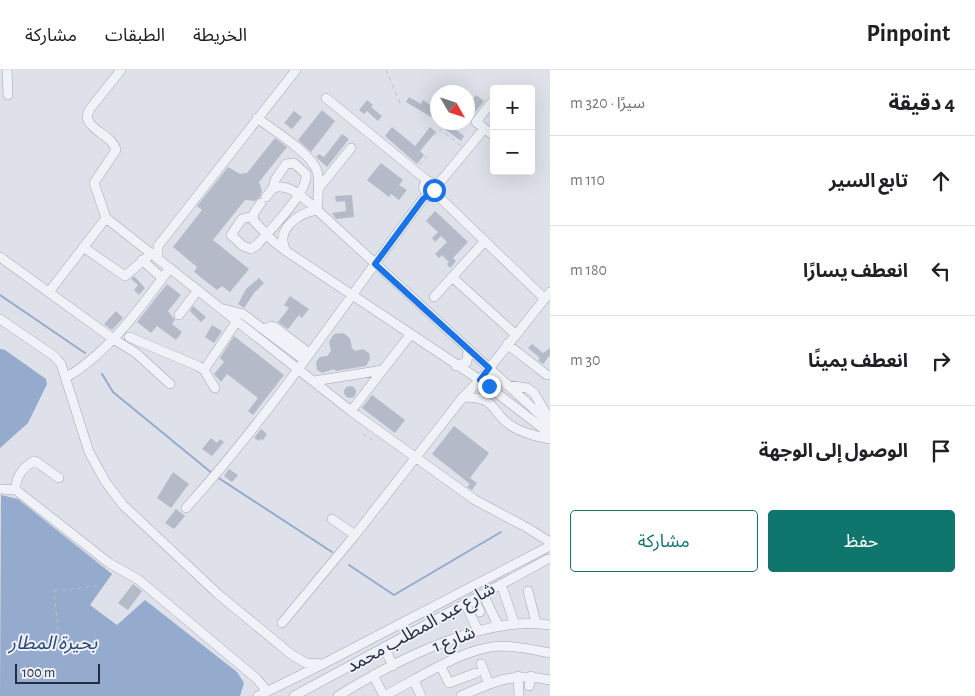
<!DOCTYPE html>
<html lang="ar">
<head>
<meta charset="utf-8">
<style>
  :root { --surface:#fff; --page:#f6f6f6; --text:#202124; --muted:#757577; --line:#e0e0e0; --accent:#0f766e }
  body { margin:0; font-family:"Alegreya Sans","Noto Sans Arabic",sans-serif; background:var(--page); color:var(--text); direction:rtl }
  .controls { position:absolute; right:15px; top:15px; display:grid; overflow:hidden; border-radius:5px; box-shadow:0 5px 20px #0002 }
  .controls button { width:45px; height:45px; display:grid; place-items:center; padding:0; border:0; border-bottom:1px solid var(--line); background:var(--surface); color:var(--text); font:25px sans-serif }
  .compass { position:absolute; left:430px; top:15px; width:45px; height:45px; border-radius:50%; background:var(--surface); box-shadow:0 5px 20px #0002; rotate:129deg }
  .scale { position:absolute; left:15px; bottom:12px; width:85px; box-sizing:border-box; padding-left:5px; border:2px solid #252d42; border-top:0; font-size:14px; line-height:18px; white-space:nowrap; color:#252d42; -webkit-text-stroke:4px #edf0f6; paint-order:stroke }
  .stop { position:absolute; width:15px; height:15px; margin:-11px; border:4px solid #1a73e8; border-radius:50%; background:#fff }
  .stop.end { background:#1a73e8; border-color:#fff; box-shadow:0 1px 5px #0008 }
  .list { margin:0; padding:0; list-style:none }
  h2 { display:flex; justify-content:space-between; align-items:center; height:65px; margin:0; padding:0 20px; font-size:21px }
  h2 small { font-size:16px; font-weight:400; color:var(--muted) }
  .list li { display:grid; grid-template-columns:32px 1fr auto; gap:15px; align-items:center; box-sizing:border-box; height:90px; padding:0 20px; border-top:1px solid var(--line) }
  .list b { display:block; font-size:19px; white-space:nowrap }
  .list em { font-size:16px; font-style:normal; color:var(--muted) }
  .actions { display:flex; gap:10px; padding:15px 20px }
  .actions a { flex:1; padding:11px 0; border:1px solid var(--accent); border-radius:5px; text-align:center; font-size:18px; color:var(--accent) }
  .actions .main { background:var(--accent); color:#fff }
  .icon { flex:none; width:28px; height:28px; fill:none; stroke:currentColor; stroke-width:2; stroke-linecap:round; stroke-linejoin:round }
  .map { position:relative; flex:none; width:550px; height:626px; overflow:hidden; direction:ltr }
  header { display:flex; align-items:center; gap:30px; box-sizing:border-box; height:70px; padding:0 25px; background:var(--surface); border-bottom:1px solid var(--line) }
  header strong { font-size:24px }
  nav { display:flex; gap:28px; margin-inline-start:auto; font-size:18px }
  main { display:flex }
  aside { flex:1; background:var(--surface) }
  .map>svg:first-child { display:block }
  .water { fill:#94abcd }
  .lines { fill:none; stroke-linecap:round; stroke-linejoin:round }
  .stream { stroke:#94abcd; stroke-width:2 }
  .building { fill:#b4bac7 }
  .minor-casing { stroke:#a3a7b4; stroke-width:10 }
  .path { stroke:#bcbfc8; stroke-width:1; stroke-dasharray:4 4; stroke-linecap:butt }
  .minor { stroke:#f1f2f7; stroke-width:9 }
  .route { stroke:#1a73e8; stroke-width:6 }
  .labels { text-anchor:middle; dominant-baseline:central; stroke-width:4; stroke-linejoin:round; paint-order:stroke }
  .street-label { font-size:18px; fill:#252d42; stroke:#edf0f6 }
  .water-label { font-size:19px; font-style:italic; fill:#2b477a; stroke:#edf0f6 }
</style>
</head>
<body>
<header>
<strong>Pinpoint</strong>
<nav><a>الخريطة</a><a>الطبقات</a><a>مشاركة</a></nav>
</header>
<main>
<aside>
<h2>4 دقيقة<small>سيرًا · 320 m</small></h2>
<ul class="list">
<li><svg class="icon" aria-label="ahead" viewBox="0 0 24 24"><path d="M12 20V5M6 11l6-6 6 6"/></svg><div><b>تابع السير</b></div><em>110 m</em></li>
<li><svg class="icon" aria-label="left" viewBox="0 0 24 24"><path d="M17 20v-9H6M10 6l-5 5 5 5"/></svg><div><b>انعطف يسارًا</b></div><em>180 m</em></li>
<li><svg class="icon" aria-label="right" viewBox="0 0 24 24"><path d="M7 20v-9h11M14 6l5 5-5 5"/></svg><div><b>انعطف يمينًا</b></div><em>30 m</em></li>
<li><svg class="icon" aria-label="arrive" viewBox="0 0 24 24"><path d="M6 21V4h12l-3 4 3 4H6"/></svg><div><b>الوصول إلى الوجهة</b></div></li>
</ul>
<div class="actions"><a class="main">حفظ</a><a>مشاركة</a></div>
</aside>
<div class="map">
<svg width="550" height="626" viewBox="0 0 550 626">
  <rect width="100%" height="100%" fill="#dee1e9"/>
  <path class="water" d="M0 279 5 280 46 309 47 314 28 353 0 378Z
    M1 425 18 429 112 504 90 535 117 555 145 530 237 602 244 613 240 626H0Z"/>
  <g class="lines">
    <path class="stream" d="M0 225 85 283
      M102 304 113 322 213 404
      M217 407 332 482
      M349 495 394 525 501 462"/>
  </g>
  <path class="building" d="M476 25 484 31 468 51V36Z
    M409 27 421 34 423 30 436 39 431 47 406 32Z
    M367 30 373 35 371 37 382 46 378 51 367 41 364 44 359 40Z
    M322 40 335 51 311 82 298 70Z
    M294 41 302 47 292 59 284 53Z
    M450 55 464 66 461 71 446 60Z
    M392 57 415 76 430 57 436 62 420 81 424 85 417 94 385 66Z
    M342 64 349 69 327 97 316 87 319 84 324 87Z
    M275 68 287 77 259 112 262 121 260 127 255 131 245 130 213 170 249 199 230 222 222 216 217 220 194 202 197 197 173 177 202 140 197 136 228 97 240 104 247 103Z
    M381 93 403 110 399 115 407 120 399 130 391 124 389 127 367 110Z
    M352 125 354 147 336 149 332 143 346 141 345 131 336 132 335 126Z
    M435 141 468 172 453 188 456 191 450 198 447 194 449 192 442 185 439 188 435 184 447 172 441 166 435 172 432 168 438 162 426 151Z
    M134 206 145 218 139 225 134 220 138 215 131 209Z
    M259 208 264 213 254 223 244 238 238 234 246 219Z
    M167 214 181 225 168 241 175 250 172 254 182 262 176 270 157 256 151 263 137 252Z
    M290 226 309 239 302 248 299 245 288 259 278 252 289 238 284 235Z
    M193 236 206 247 201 252 190 241Z
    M116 241 123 248 112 260 104 254Z
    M212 255 222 261 214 273 205 267Z
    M343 263 350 268 352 278 355 281 363 279 369 283 370 289 366 296 336 301 334 299 322 303 317 300 316 292 320 287 327 286 331 281 329 272 334 264Z
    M234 266 284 305 253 345 248 341 258 328 227 304 221 312 214 304 224 292 220 288Z
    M532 274 543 283 550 278V285L543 294 538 290 540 288 528 278Z
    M344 322a6 6 0 1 1 12 0a6 6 0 1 1-12 0Z
    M372 325 405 350 395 363 362 338Z
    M454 356 489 383 470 408 477 413 472 420 467 417 470 414 432 384Z
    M261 359 267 364 263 370 260 369 259 371 254 368Z
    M211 368 217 373 220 369 224 372 212 386 202 379Z
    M229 399 238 405 232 412 224 406Z
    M173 402 189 414 171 438 157 428Z
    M176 439 185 446 174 459 165 453Z
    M133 514 142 521 128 540 118 533Z"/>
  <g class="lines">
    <defs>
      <path id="minor" d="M7 0 8 25
        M121 0 89 40 87 47C91 62 112 65 116 80L94 113 106 148 351 341 475 430 522 455
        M326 28 429 112
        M494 34 491 33 476 52 494 66
        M257 48C273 60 311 83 317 101 320 113 318 128 317 140
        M423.5 117a5.5 5.5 0 1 1 11 0a5.5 5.5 0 1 1-11 0Z
        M319 118 351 78
        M435 118 484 59
        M266 127 273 118C290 113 305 129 317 140
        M261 133 254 143 253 150 274 172 286 181
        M253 146 242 149 231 165 243 176 251 179 258 174C270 160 309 121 306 104L294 93 286 94 275 110 273 118
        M83 177 125 206 152 183
        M0 187 112 268 136 283 170 314
        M158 188V176L296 0
        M142 190 162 208
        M452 207 515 264
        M49 222 106 148
        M434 227 485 171
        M224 239 243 244 304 290
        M179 245 198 220
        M0 249 54 286 61 294 89 382 105 411 123 435 218 524 292 585 306 593 323 594 550 476
        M264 260 271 256 275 257 309 283
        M129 267 198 296 204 300 215 318
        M507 274 547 305
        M456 296 467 292 468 281
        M204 300 237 251
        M67 307C109 282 141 237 170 198
        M314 311 383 300
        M506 315 527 318 534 323 550 350
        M463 327C499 328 487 338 510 355 522 363 536 366 550 369
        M351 341 410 265
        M550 354 317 140C299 143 274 159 286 181L480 310 550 364
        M0 419 16 420 109 493 139 510 257 609 266 620
        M16 420C15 408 23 396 35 391L59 408
        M186 438C273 342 344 233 423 129L433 121 545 229
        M332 449 355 465
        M526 457 550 472
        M501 514 515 555
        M528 521 536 553
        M483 524 499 557
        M474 529 480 542
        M465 533 478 561
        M282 553 355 465 463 327 480 310 550 222
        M384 577 393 596
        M481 594 489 614
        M441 597 449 613 476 603
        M373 605 384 626C418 609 462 578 500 576 517 576 533 580 550 583
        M518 606 519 626
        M414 611 421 626
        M529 616 531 606
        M258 626 321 595
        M294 626 548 489
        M338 626C393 592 485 544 550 555
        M461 626C495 611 513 602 550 610"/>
    </defs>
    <use href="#minor" class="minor-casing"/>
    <path class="path" d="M386 0 401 35
      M434 66 440 59 461 76
      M420 95 428 84
      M363 364 372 370
      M59 569 54 521 98 516 101 519"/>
    <use href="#minor" class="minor"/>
  </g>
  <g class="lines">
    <path class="route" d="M434 120 423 129 375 194 489 298 480 310 489 316"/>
  </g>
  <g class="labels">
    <g class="street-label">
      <text transform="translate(421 558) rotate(-29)">شارع عبد المطلب محمد</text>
      <text transform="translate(454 570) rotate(-21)">شارع 1</text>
    </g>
    <g class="water-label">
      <text x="53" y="573">بحيرة المطار</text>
    </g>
  </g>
</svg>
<div class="controls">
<button>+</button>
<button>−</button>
</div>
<svg class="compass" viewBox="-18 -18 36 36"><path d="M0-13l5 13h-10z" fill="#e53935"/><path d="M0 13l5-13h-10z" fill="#757577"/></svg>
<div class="scale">100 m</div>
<div class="stop" style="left:434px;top:120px"></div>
<div class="stop end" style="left:489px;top:316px"></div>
</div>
</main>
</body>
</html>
